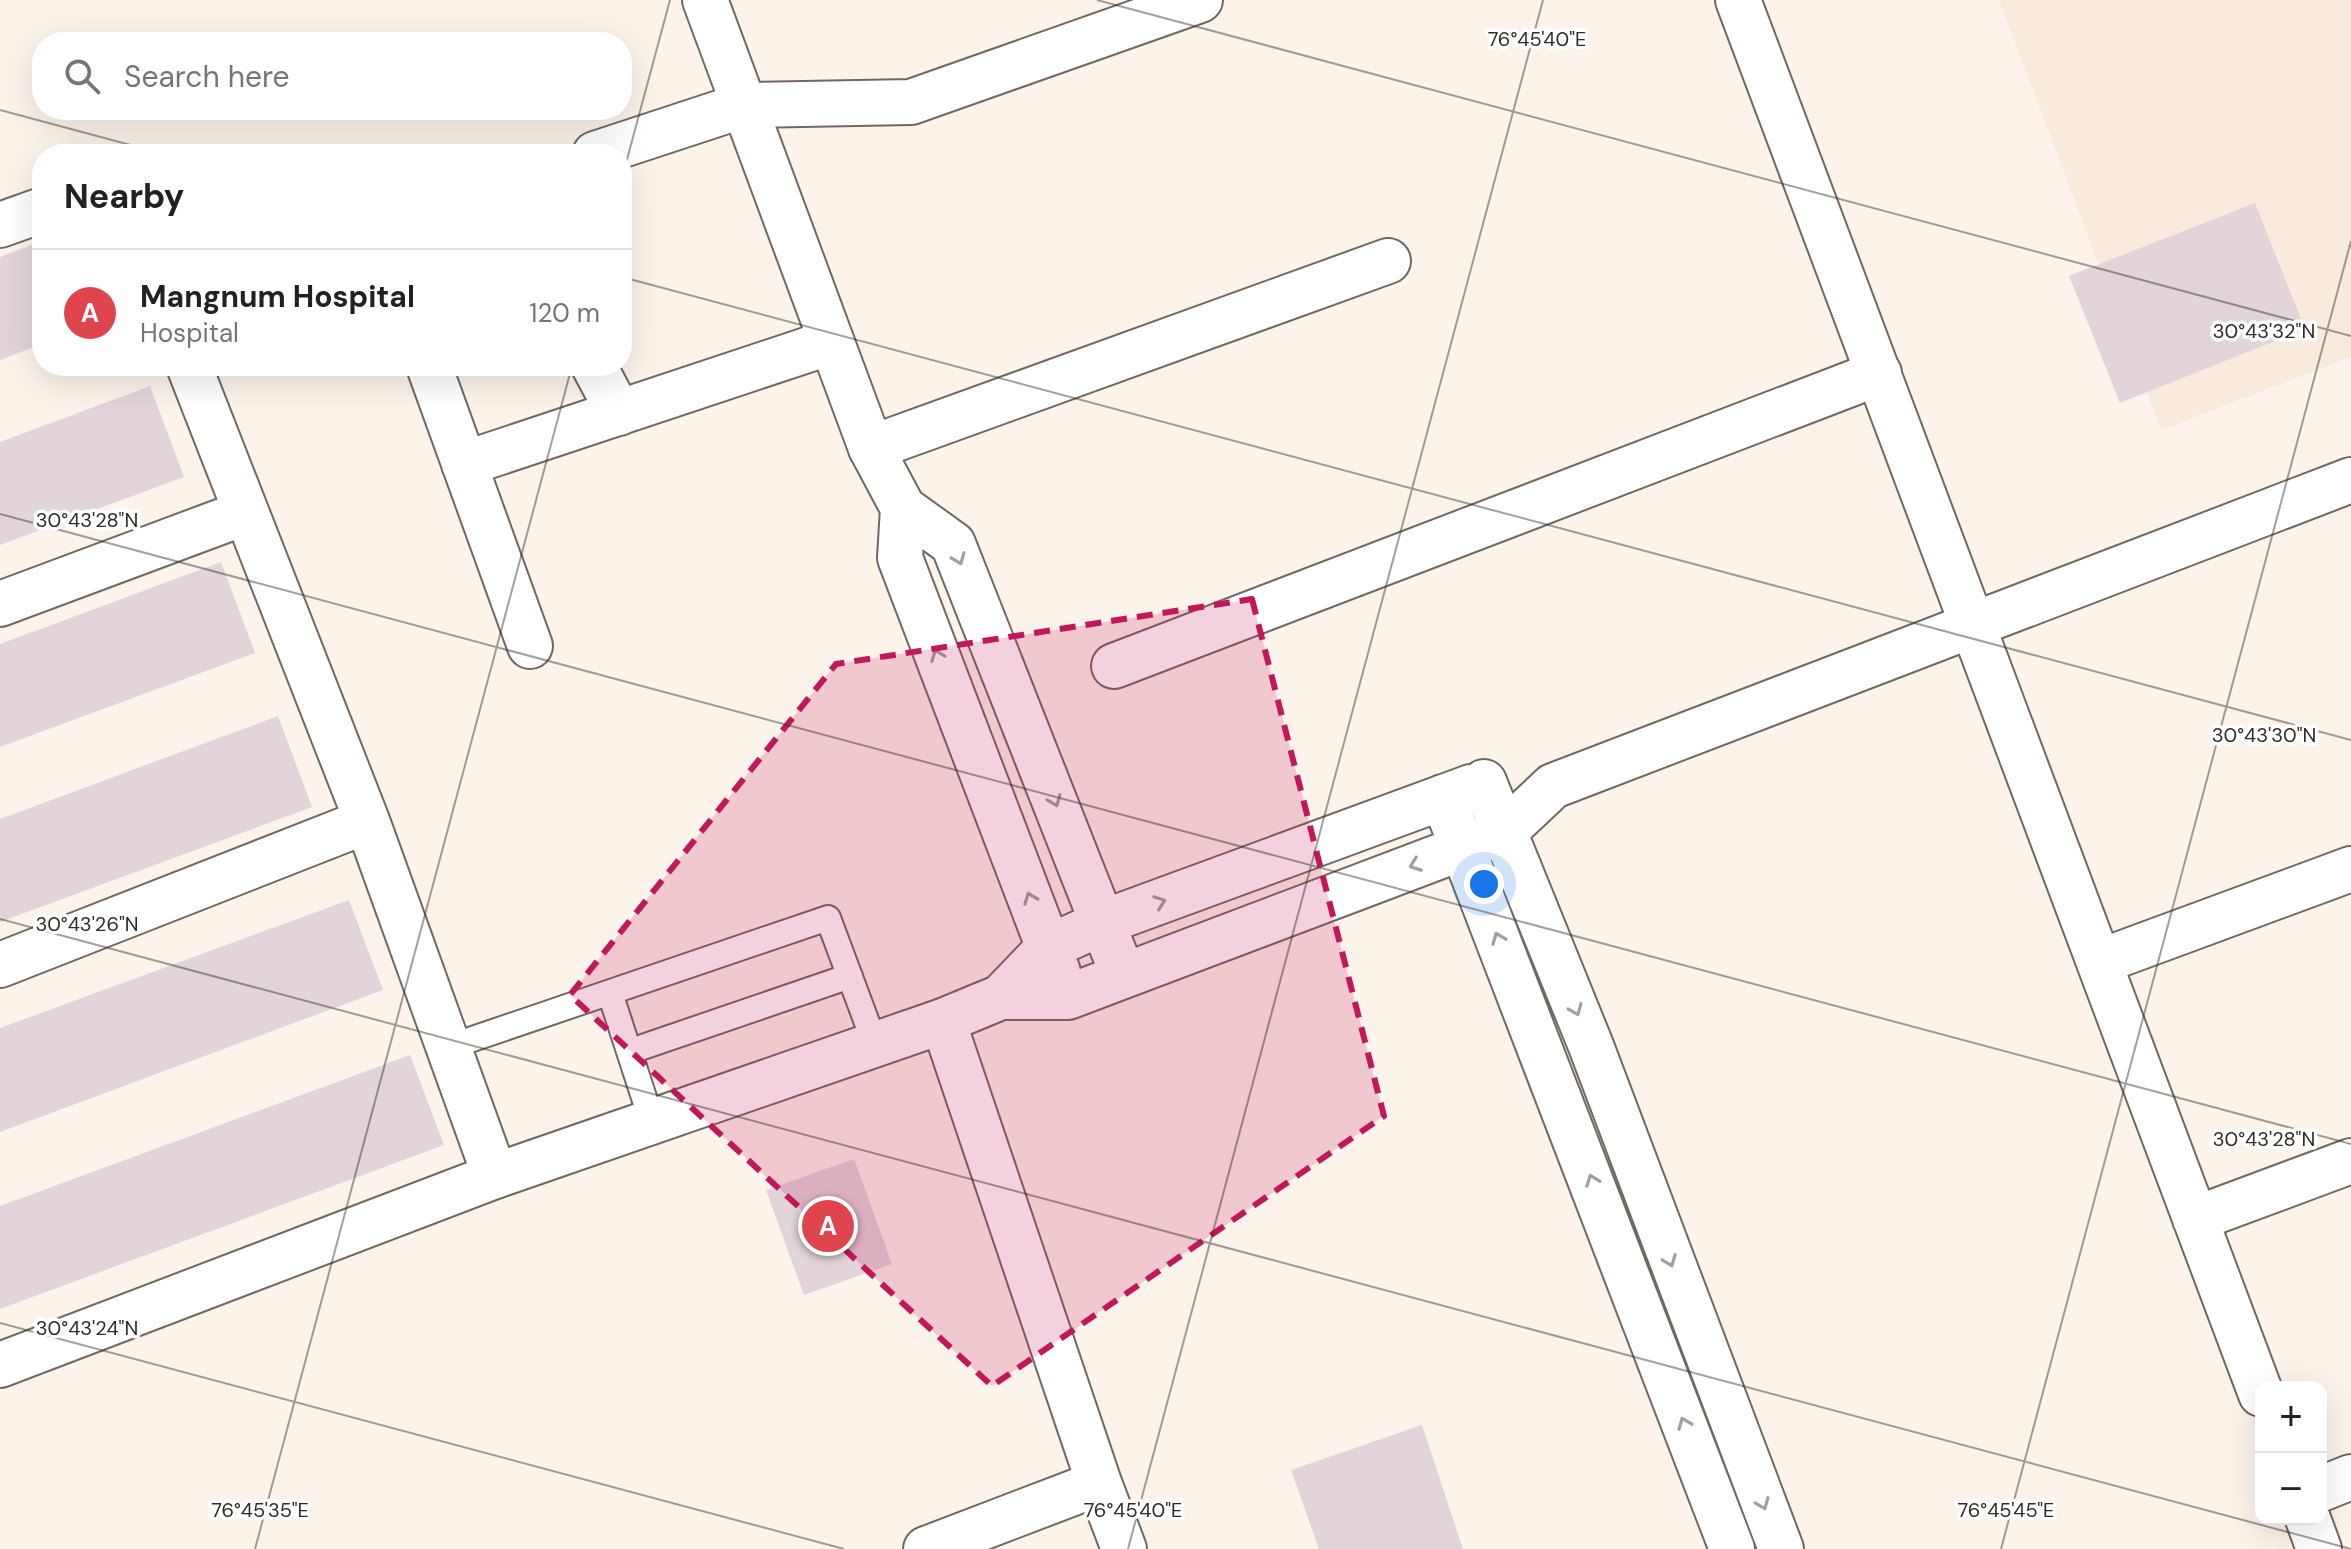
<!DOCTYPE html>
<html lang="en">
<head>
<meta charset="utf-8">
<style>
  :root { --surface:#fff; --page:#f6f6f6; --text:#202124; --muted:#757577; --line:#e0e0e0; --accent:#4a8523 }
  body { margin:0; font-family:"DM Sans",sans-serif; background:var(--page); color:var(--text) }
  .controls { position:absolute; right:24px; bottom:24px; display:grid; overflow:hidden; border-radius:16px; box-shadow:0 8px 32px #0002 }
  .controls button { width:72px; height:72px; display:grid; place-items:center; padding:0; border:0; border-bottom:2px solid var(--line); background:var(--surface); color:var(--text); font:40px sans-serif }
  .you { position:absolute; left:1484px; top:884px; width:28px; height:28px; margin:-20px; border:6px solid #fff; border-radius:50%; background:#1a73e8; box-shadow:0 0 0 12px #1a73e833 }
  .badge { display:grid; place-items:center; width:52px; height:52px; border-radius:50%; background:var(--accent); color:#fff; font-size:26px; font-weight:700 }
  .pin { position:absolute; translate:-50% -50%; border:4px solid #fff; box-shadow:0 2px 8px #0006 }
  .list { margin:0; padding:0; list-style:none }
  h2 { display:flex; justify-content:space-between; align-items:center; height:104px; margin:0; padding:0 32px; font-size:34px }
  h2 small { font-size:26px; font-weight:400; color:var(--muted) }
  .list li { display:grid; grid-template-columns:52px 1fr auto; gap:24px; align-items:center; box-sizing:border-box; height:128px; padding:0 32px; border-top:2px solid var(--line) }
  .list b { display:block; font-size:30px; white-space:nowrap }
  .list p { margin:0; font-size:26px; white-space:nowrap; color:var(--muted) }
  .list em { font-size:26px; font-style:normal; color:var(--muted) }
  .icon { flex:none; width:44px; height:44px; fill:none; stroke:currentColor; stroke-width:2; stroke-linecap:round; stroke-linejoin:round }
  .map { position:relative; flex:none; width:2351px; height:1549px; overflow:hidden }
  .search { position:absolute; background:var(--surface); box-shadow:0 8px 32px #0002; left:32px; top:32px; width:600px; height:88px; display:flex; align-items:center; gap:20px; box-sizing:border-box; padding:0 28px; border-radius:32px; color:var(--muted); font-size:30px }
  .panel { position:absolute; background:var(--surface); box-shadow:0 8px 32px #0002; left:32px; top:144px; width:600px; height:232px; border-radius:32px }
  .map>svg:first-child { display:block }
  .built { fill:#f8ebdb }
  .building { fill:#e1d5da }
  .lines { fill:none; stroke-linecap:round; stroke-linejoin:round }
  .lane-casing { stroke:#6f6960; stroke-width:28 }
  .street-casing { stroke:#6f6960; stroke-width:48 }
  .secondary-casing { stroke:#6f6960; stroke-width:48 }
  .lane { stroke:#fff; stroke-width:24 }
  .street { stroke:#fff; stroke-width:44 }
  .secondary { stroke:#fff; stroke-width:44 }
  .oneway { stroke:#a1a09e }
  .marked { fill:#c2185b; fill-opacity:0.2; stroke:#c2185b; stroke-width:6; stroke-dasharray:16 10; stroke-linejoin:round }
  .ticks { fill:none; stroke:#2f2c28; stroke-width:2; stroke-opacity:0.45 }
  .ticks-label { font-size:20px; text-anchor:middle; fill:#2f2c28; stroke:#fff; stroke-width:7; stroke-linejoin:round; paint-order:stroke }
</style>
</head>
<body>
<div class="map">
<svg width="2351" height="1549" viewBox="0 0 2351 1549">
  <rect width="100%" height="100%" fill="#fcf4eb"/>
  <path class="built" d="M1999 0H2351V357L2161 430Z"/>
  <path class="building" d="M2255 203 2305 329 2120 403 2069 276Z
    M42 241V344L0 360V257Z
    M150 386 184 477 0 545V442Z
    M221 562 255 653 0 747V644Z
    M278 716 312 807 0 922V819Z
    M349 900 383 990 0 1132V1028Z
    M410 1055 444 1145 0 1309V1206Z
    M854 1159 892 1264 804 1295 766 1190Z
    M1422 1425 1463 1549H1319L1291 1470Z"/>
  <g class="lines">
    <defs>
      <path id="lane" d="M610 993 652 1122
        M449 1047 828 918 875 1044
        M631 1051 850 976"/>
      <path id="street" d="M1738 0 2261 1394
        M595 154 744 105 911 102 1200 0
        M0 225 42 210
        M189 366 367 821 495 1176
        M429 366 530 646
        M594 366 619 413
        M871 448 1388 261
        M464 464 831 342
        M0 604 244 513
        M1114 666 1879 373
        M2099 962 2351 869
        M0 965 367 821
        M943 1021 1099 1483
        M2195 1219 2351 1161
        M2321 1489 2351 1477
        M2308 1519 2319 1549
        M926 1549 1099 1483 1124 1549"/>
      <path id="secondary" d="M705 0 871 448 903 508 953 544 1123 975
        M903 508 900 558 1058 972
        M1484 782 1591 1046 1781 1549
        M1443 797 1732 1549
        M1001 997 1049 947 1104 922 1471 787
        M0 1365 495 1176 943 1021 1001 997H1068L1504 832 1553 786 2351 480"/>
    </defs>
    <use href="#lane" class="lane-casing"/>
    <use href="#street" class="street-casing"/>
    <use href="#secondary" class="secondary-casing"/>
    <use href="#lane" class="lane"/>
    <use href="#street" class="street"/>
    <use href="#secondary" class="secondary"/>
  </g>
  <defs><path id="oneway-chevron" d="M-2-3.5L2.5 0L-2 3.5" fill="none" stroke-width="1.6" stroke-linecap="round" stroke-linejoin="round" transform="scale(2)"/></defs>
  <g class="oneway">
    <use href="#oneway-chevron" transform="translate(959 559) rotate(68)"/>
    <use href="#oneway-chevron" transform="translate(937 655) rotate(-111)"/>
    <use href="#oneway-chevron" transform="translate(1055 801) rotate(68)"/>
    <use href="#oneway-chevron" transform="translate(1415 865) rotate(159)"/>
    <use href="#oneway-chevron" transform="translate(1030 898) rotate(-111)"/>
    <use href="#oneway-chevron" transform="translate(1160 902) rotate(-20)"/>
    <use href="#oneway-chevron" transform="translate(1498 938) rotate(-111)"/>
    <use href="#oneway-chevron" transform="translate(1576 1010) rotate(68)"/>
    <use href="#oneway-chevron" transform="translate(1592 1180) rotate(-110)"/>
    <use href="#oneway-chevron" transform="translate(1670 1261) rotate(69)"/>
    <use href="#oneway-chevron" transform="translate(1684 1423) rotate(-111)"/>
    <use href="#oneway-chevron" transform="translate(1763 1504) rotate(68)"/>
  </g>
  <path class="marked" d="M1252 599 1384 1116 992 1386 570 995 836 664Z"/>
  <path class="ticks" d="M1097 0 2351 336M0 110 164 154M622 178 670 0M622 277 2351 740M0 514 2351 1144M0 919 2351 1549M0 1323 844 1549M255 1549 572 366M1128 1549 1543 0M2001 1549 2351 241"/>
  <g class="ticks-label">
    <text x="1537" y="46">76°45'40"E</text>
    <text x="2264" y="338">30°43'32"N</text>
    <text x="87" y="527">30°43'28"N</text>
    <text x="2264" y="742">30°43'30"N</text>
    <text x="87" y="931">30°43'26"N</text>
    <text x="2264" y="1146">30°43'28"N</text>
    <text x="87" y="1335">30°43'24"N</text>
    <text x="260" y="1517">76°45'35"E</text>
    <text x="1133" y="1517">76°45'40"E</text>
    <text x="2006" y="1517">76°45'45"E</text>
  </g>
</svg>
<div class="controls">
<button>+</button>
<button>−</button>
</div>
<div class="you"></div>
<div class="pin badge" style="left:828px;top:1226px;background:#e0444e">A</div>
<div class="search"><svg class="icon" aria-label="search" viewBox="0 0 24 24"><circle cx="10" cy="10" r="6"/><path d="M15 15l6 6"/></svg>Search here</div>
<section class="panel">
<h2>Nearby<small></small></h2>
<ul class="list">
<li><span class="badge" style="background:#e0444e">A</span><div><b>Mangnum Hospital</b><p>Hospital</p></div><em>120 m</em></li>
</ul>
</section>
</div>
</body>
</html>
